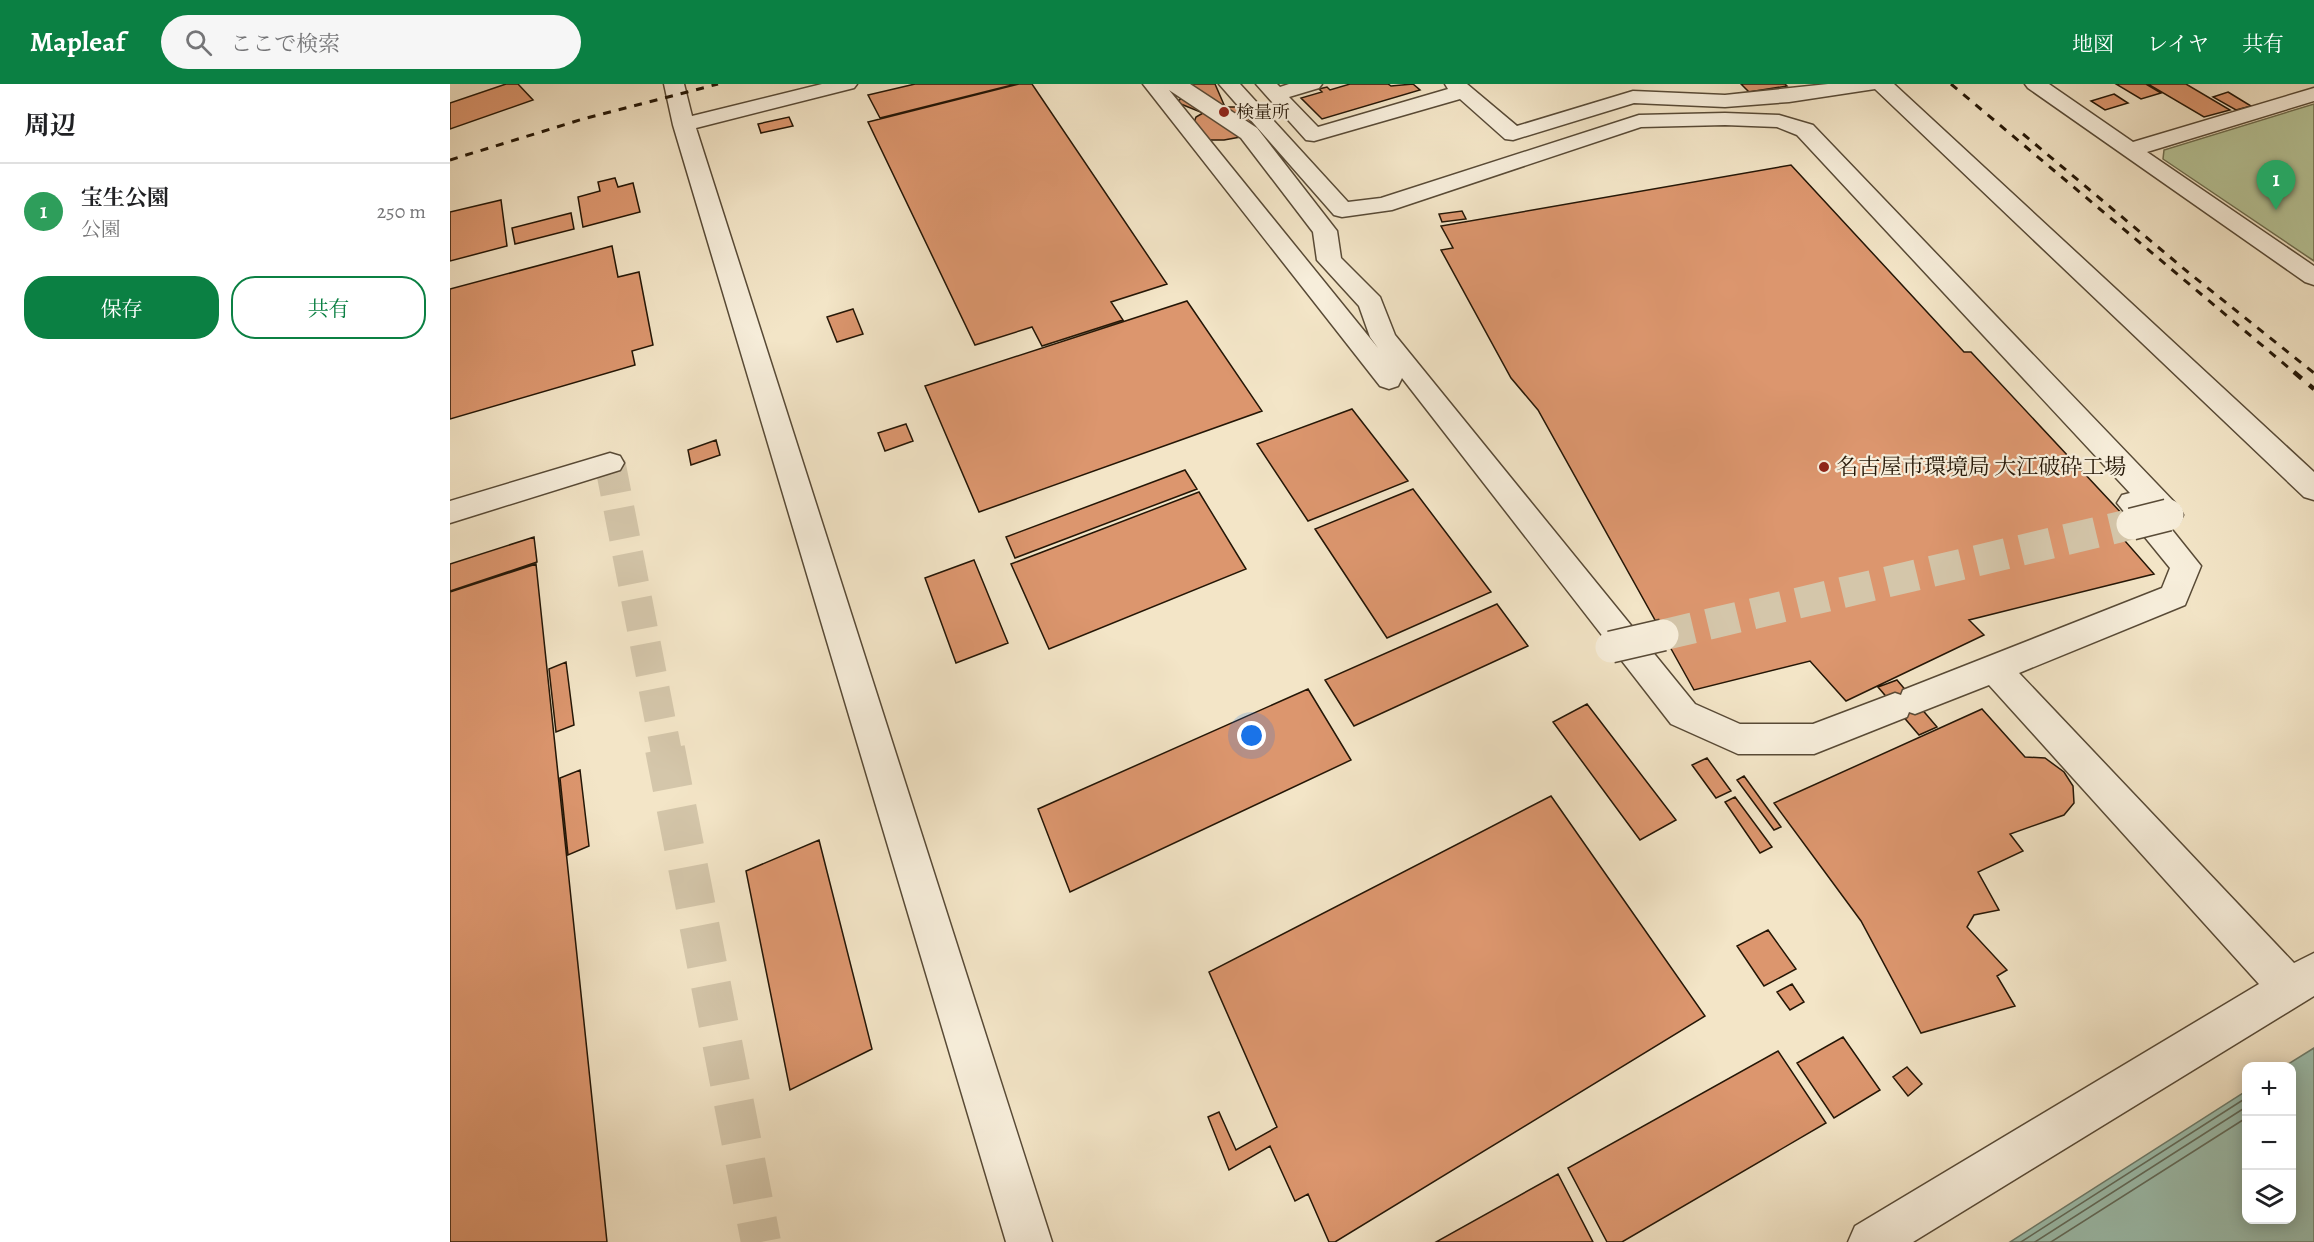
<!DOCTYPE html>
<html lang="ja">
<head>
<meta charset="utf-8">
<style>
  :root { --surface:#fff; --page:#f6f6f6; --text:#202124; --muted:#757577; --line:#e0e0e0; --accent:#0b8043 }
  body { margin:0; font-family:Alegreya,"Noto Serif JP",serif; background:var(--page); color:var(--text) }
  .controls { position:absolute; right:18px; bottom:18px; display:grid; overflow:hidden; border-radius:12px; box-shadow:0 3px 15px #0003 }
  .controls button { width:54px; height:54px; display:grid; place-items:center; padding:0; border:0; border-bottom:2px solid var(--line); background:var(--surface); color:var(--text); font:30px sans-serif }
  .you { position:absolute; left:802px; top:652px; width:21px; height:21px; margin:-15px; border:4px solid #fff; border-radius:50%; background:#1a73e8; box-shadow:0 0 0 9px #1a73e833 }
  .badge { display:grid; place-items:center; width:39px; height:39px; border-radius:50%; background:var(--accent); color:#fff; font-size:20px; font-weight:700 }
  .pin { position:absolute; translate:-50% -50px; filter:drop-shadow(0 2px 3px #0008) }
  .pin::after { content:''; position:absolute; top:32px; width:21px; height:18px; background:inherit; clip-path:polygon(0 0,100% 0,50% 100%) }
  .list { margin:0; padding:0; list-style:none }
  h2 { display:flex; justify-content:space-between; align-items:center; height:78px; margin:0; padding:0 24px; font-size:26px }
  h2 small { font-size:20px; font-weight:400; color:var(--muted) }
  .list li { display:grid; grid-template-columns:39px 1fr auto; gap:18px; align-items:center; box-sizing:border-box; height:96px; padding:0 24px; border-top:2px solid var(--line) }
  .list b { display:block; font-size:22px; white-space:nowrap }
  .list p { margin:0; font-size:20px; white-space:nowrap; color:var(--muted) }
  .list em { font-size:20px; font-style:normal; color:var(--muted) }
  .actions { display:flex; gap:12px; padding:18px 24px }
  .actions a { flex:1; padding:14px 0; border:2px solid var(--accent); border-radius:24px; text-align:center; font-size:21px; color:var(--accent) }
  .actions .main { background:var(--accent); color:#fff }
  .icon { flex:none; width:33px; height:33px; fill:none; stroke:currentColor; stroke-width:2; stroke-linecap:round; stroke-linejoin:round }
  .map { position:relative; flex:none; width:1864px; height:1158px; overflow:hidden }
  header { display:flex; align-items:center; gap:36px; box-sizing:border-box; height:84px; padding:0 30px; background:var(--accent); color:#fff }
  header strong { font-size:28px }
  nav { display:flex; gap:33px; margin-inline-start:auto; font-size:21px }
  .search { width:420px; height:54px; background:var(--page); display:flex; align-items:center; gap:15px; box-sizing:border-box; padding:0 21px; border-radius:33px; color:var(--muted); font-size:22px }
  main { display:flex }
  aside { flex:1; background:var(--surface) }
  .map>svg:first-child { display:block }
  .green { fill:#b7c598; stroke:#6e6e4f; stroke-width:1.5 }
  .water { fill:#9cc0b0; stroke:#6c7c6c; stroke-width:1.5 }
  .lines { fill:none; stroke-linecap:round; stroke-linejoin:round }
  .shore { stroke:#606b5b; stroke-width:1.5 }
  .building { fill:#dc966e; stroke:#241606; stroke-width:1.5 }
  .minor-tunnel-far1 { stroke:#d4c6aa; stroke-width:31; stroke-dasharray:31 15; stroke-linecap:butt }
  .minor-tunnel { stroke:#d4c6aa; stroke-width:40; stroke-dasharray:40 20; stroke-linecap:butt }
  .minor-casing { stroke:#584a36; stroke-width:3 }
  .minor { fill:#f7eedb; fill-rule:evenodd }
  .rail-far1 { stroke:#241606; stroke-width:3; stroke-dasharray:8 8; stroke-linecap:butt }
  .rail { stroke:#241606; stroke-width:4.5; stroke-dasharray:10 10; stroke-linecap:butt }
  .minor-bridge-casing { stroke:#584a36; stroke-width:34; stroke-linecap:butt }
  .minor-bridge { stroke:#f7eedb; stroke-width:31 }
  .poi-dot { fill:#8f2418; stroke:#f7eedb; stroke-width:2 }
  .labels { text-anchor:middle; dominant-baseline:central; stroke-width:4.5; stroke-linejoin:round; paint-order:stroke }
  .far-poi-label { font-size:18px; fill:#241606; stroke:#f7eedb; text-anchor:start }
  .poi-label { font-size:22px; fill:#241606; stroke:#f7eedb; text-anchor:start }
</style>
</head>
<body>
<header>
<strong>Mapleaf</strong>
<div class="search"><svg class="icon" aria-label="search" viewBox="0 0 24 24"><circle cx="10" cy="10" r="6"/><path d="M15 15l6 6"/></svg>ここで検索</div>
<nav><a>地図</a><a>レイヤ</a><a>共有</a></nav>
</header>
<main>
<aside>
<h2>周辺<small></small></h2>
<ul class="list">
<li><span class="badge" style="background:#2e9e5b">1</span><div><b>宝生公園</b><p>公園</p></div><em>250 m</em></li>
</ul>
<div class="actions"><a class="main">保存</a><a>共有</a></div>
</aside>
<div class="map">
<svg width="1864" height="1158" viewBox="0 0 1864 1158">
  <rect width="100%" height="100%" fill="#f3e5c7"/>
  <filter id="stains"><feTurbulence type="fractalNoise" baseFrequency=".00333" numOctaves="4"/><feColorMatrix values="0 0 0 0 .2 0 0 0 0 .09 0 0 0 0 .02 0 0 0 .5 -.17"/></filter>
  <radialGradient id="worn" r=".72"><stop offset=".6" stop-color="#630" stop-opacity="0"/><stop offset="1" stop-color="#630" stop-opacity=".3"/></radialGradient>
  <path class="green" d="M1864 20V177L1713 75 1714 66Z"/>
  <path class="water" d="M1864 964V1158H1560L1796 1007V1136H1842V982H1835Z"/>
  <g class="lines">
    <path class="shore" d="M1571 1158 1796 1014
      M1585 1158 1796 1023
      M1601 1158 1796 1034"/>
  </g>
  <path class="building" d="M56 0H68L83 16 0 45V19Z
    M465 0H566L430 34 418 11Z
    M569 0H582L717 200 661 218 673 236 592 262 582 243 525 261 418 38Z
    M735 0H765L775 23H785L797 27 806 35V45L796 52 774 56H757L743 41 746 33 753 29 726 18 734 13 722 8Z
    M900 0H938L941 2 963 0 970 6 872 35 851 14 872 8 869 5 877 3 880 6Z
    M1291 0H1335L1337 2 1299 8Z
    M1666 0H1696L1711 9 1691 15Z
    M1698 0H1736L1780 26 1754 33Z
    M1778 8 1801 22 1786 26 1763 13Z
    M1664 10 1678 19 1655 26 1641 17Z
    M339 33 343 42 311 49 308 40Z
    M1341 81 1514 268H1521L1689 448 1675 457 1704 490 1519 536 1534 551 1396 617 1360 577 1244 606 1088 326 1061 294 991 166 1003 164 991 142Z
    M165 94 168 103 183 99 190 128 133 143 128 113 150 107 148 98Z
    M51 116 57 162 0 177V128Z
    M1012 127 1016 135 992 138 989 130Z
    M121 129 124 145 65 160 62 144Z
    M162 162 168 193 189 188 203 261 182 267 185 281 0 335V205Z
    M737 217 812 327 529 428 475 302Z
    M403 225 413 250 387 258 377 233Z
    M902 325 958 397 858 437 807 360Z
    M456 340 463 357 435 367 428 349Z
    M266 356 270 371 241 381 238 366Z
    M735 386 747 405 565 474 556 453Z
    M963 405 1041 508 937 554 865 445Z
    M749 408 796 485 599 565 561 480Z
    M84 453 87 478 0 507V480Z
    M524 476 558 559 506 579 475 494Z
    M86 480 157 1158H0V508Z
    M1047 520 1078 562 904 642 875 596Z
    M116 578 124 641 106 648 99 585Z
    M1447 596 1487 643 1469 651 1428 603Z
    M858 605 901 676 620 808 588 725Z
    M1137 620 1226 736 1190 756 1103 638Z
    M1532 625 1575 673 1595 674 1614 688 1623 702 1624 719 1614 731 1560 750 1573 767 1528 788 1549 826 1524 831 1517 843 1557 886 1547 892 1565 922 1471 949 1411 837 1324 719Z
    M1257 674 1281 707 1266 714 1242 681Z
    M130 686 139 762 118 771 110 694Z
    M1294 692 1331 743 1324 746 1287 696Z
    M1101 712 1255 932 885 1158H879L858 1110 845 1117 820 1062 779 1086 758 1033 769 1028 786 1066 827 1043 759 888Z
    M1285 713 1322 763 1310 769 1275 718Z
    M369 756 422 965 340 1006 296 787Z
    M1318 846 1346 885 1314 902 1287 862Z
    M1342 900 1354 918 1340 926 1327 908Z
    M1393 953 1430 1006 1384 1034 1347 979Z
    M1328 967 1376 1039 1172 1158H1157L1118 1084Z
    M1457 983 1472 1000 1458 1012 1443 993Z
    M1108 1090 1143 1158H986Z"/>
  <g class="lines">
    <path class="minor-tunnel-far1" d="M160 379 216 666
      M1213 551 1682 440"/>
    <path class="minor-tunnel" d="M215 665 311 1158"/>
    <defs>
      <path id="minor" d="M214 0H234L242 32 372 0H407L404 4 246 44 602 1158H556L223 41Z
        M693 0H740L807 44 887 147 891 174 930 213 945 251 1245 620 1290 640H1363L1445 609 1451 611 1453 606 1712 504 1720 484 1667 419 1672 411 1680 409 1347 51 1327 43 1275 41 1191 43 942 126 892 133 884 131 769 0H790L898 118 931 114 1189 31 1275 29 1329 31 1363 41 1729 423 1733 431 1729 439 1719 442 1751 482 1735 521 1569 589 1844 879 1864 869V912L1463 1158H1398L1405 1142 1809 900 1539 601 1465 630 1459 628 1457 633 1364 670H1288L1221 640 952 294 948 302 939 305 930 302ZM719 6 791 54 863 148 867 176 909 222 920 253 928 264Z
        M806 0H827L830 3 839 0H872L869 4 839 13 868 43 998 5 995 0H1017L1067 42 1183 7 1275 11 1378 0H1444L1864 388V416L1854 413 1425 5 1339 18 1275 23 1184 19 1063 56 1055 55 1010 15 864 57 856 56Z
        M1575 0H1599L1683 58 1864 4V17L1697 68 1864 182V201L1855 198 1578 4Z
        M160 369 170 372 174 379 170 386 0 439V417Z"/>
    </defs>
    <use href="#minor" class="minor-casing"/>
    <use href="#minor" class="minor"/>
    <path class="rail-far1" d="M1501 0 1845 289
      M1573 50 1739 189 1864 289
      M0 76 133 35 268 0"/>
    <path class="rail" d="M1844 288 1864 305"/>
    <defs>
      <path id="minor-bridge" d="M1682 440 1718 431
        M1161 563 1213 551"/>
    </defs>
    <use href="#minor-bridge" class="minor-bridge-casing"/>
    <use href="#minor-bridge" class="minor-bridge"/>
  </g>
  <g class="poi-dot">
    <circle cx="774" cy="28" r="6"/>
    <circle cx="1374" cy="383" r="6"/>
  </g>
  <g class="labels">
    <g class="far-poi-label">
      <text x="786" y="28">検量所</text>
    </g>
    <g class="poi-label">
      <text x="1386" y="383">名古屋市環境局 大江破砕工場</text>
    </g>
  </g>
  <rect width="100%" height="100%" filter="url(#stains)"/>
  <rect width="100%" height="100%" fill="url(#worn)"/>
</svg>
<div class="controls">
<button>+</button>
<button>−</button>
<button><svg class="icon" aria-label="layers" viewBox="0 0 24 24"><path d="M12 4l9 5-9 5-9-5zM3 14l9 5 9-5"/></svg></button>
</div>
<div class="you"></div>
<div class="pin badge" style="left:1826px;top:126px;background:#2e9e5b">1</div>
</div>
</main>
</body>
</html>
